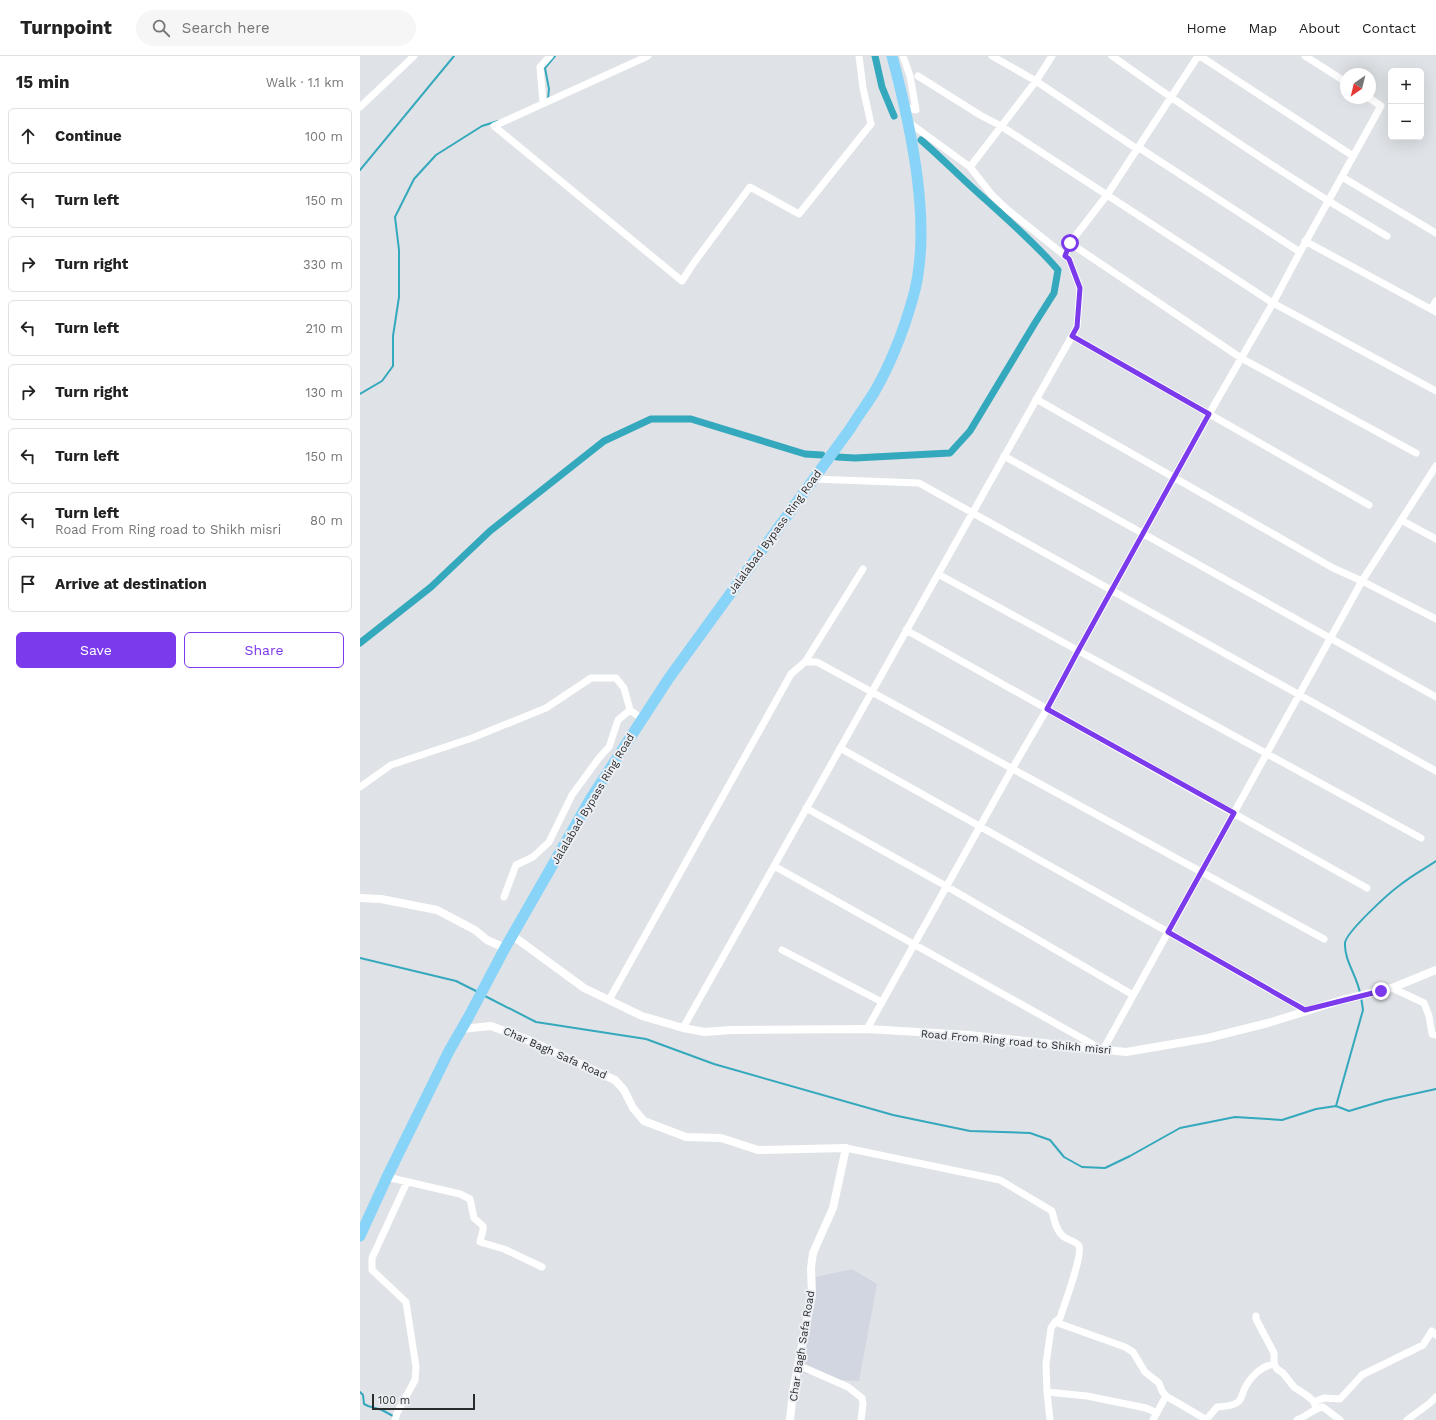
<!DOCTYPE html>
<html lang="en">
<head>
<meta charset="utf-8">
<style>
  :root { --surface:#fff; --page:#f6f6f6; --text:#222; --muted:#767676; --line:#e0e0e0; --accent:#7c3aed }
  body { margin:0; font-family:"Work Sans",sans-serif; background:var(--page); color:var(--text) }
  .controls { position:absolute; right:12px; top:12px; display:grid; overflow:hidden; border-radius:6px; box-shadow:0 4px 16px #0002 }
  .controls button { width:36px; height:36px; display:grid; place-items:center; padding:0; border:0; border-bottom:1px solid var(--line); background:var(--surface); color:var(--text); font:20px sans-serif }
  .compass { position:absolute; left:980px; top:12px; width:36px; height:36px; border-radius:50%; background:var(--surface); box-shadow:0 4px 16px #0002; rotate:215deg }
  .scale { position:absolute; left:12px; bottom:10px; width:103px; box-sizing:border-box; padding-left:4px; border:2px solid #2a2b2d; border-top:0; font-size:11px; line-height:14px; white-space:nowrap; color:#2a2b2d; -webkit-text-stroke:3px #eceff4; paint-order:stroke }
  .stop { position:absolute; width:12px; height:12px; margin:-9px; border:3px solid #7c3aed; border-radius:50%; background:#fff }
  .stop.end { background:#7c3aed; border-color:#fff; box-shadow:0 1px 4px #0008 }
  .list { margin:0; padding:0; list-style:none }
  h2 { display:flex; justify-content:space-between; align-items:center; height:52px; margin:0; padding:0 16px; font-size:17px }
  h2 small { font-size:13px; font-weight:400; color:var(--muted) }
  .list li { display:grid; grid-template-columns:26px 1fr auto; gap:12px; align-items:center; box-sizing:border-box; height:56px; margin:0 8px 8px; padding:0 8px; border:1px solid var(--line); border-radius:6px }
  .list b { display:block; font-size:15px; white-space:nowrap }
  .list p { margin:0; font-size:13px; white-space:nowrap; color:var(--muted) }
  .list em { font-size:13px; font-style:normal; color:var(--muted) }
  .actions { display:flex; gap:8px; padding:12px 16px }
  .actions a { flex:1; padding:9px 0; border:1px solid var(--accent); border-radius:6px; text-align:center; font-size:14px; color:var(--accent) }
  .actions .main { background:var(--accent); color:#fff }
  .icon { flex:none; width:22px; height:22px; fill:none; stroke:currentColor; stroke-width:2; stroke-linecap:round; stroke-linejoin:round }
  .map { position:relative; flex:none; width:1076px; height:1364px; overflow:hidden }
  header { display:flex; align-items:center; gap:24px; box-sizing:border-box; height:56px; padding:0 20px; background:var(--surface); border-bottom:1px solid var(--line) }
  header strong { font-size:19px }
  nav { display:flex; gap:22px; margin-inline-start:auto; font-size:14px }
  .search { width:280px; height:36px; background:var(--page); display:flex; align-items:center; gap:10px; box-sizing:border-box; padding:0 14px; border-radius:22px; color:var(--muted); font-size:15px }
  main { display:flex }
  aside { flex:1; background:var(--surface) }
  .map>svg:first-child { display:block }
  .built { fill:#d1d6e1 }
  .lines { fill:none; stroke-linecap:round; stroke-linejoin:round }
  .stream { stroke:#34a8bc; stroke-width:2 }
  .canal { stroke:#34a8bc; stroke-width:7 }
  .minor { stroke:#fff; stroke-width:7 }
  .tertiary { stroke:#fff; stroke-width:8 }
  .trunk { stroke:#88d3f8; stroke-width:11 }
  .route { stroke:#7c3aed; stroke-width:5 }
  .labels { text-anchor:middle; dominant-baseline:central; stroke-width:4; stroke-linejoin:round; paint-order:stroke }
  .street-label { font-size:11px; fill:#2a2b2d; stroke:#eceff4 }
</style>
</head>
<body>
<header>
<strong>Turnpoint</strong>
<div class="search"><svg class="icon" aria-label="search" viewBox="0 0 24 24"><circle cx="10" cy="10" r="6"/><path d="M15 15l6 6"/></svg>Search here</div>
<nav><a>Home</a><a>Map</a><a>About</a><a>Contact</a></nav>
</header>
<main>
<aside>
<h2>15 min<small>Walk · 1.1 km</small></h2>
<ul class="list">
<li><svg class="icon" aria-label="ahead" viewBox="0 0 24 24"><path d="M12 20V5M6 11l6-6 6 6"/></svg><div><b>Continue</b></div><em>100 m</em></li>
<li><svg class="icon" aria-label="left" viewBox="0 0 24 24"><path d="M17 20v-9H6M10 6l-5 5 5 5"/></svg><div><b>Turn left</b></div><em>150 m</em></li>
<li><svg class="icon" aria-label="right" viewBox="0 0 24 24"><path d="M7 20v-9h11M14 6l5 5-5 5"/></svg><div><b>Turn right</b></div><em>330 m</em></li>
<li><svg class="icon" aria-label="left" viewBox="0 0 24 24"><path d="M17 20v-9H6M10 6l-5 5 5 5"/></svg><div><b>Turn left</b></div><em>210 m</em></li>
<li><svg class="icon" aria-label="right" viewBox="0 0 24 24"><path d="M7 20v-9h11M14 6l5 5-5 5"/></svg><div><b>Turn right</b></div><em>130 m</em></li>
<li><svg class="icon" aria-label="left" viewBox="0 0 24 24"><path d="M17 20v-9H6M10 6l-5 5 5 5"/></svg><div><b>Turn left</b></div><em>150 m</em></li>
<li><svg class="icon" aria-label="left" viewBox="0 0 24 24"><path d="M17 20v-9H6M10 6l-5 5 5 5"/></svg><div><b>Turn left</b><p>Road From Ring road to Shikh misri</p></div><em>80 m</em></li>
<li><svg class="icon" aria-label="arrive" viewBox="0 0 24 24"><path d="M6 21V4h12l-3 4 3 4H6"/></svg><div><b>Arrive at destination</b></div></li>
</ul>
<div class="actions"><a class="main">Save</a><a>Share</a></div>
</aside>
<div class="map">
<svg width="1076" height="1364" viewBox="0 0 1076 1364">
  <rect width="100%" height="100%" fill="#dfe2e6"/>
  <path class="built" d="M492 1213 517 1228 499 1325 479 1324 443 1317 456 1221Z"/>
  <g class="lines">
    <path class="stream" d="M188 43 189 33 185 12 195 0
      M0 114 94 0
      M0 338 22 325 33 310V280L39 241V194L35 161 54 123 76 99 122 70 138 65
      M0 902 96 925 118 936
      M1000 937C997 920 984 904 985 887 986 876 1029 837 1040 829 1051 820 1064 813 1076 805
      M123 939 176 966 286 983 354 1008 533 1059 610 1075 670 1077 690 1084 704 1101 722 1111 745 1112 770 1100 820 1072 875 1061 922 1064 956 1053 976 1050 989 1055 1026 1044 1076 1033
      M976 1050 1003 954 1001 941
      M0 1336 3 1339 4 1348 8 1350 22 1354 33 1360"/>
    <path class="canal" d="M515 0 522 31 534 60
      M477 401 495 402 590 397 610 375 675 267 694 237 698 214C676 188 650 166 625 143 603 124 583 103 561 84
      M0 587 71 531 130 475 244 385 291 363H331L445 398 462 399"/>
    <path class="minor" d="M288 0 134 70 322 225 333 208 390 131 439 158 511 68 503 32 499 0
      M543 0 550 20 556 54 545 51
      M632 0 676 25 777 93H781L940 196
      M752 0C841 63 932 125 1027 180
      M840 0 993 100
      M945 0 986 26
      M558 20 620 59 641 70 913 247 1076 335
      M183 47 180 11 190 0
      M0 51 54 0
      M610 111 676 25 692 0
      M982 121 1076 177
      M945 185 1076 256
      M710 187 881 302 1056 397
      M705 200 710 187 747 139 838 0
      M1071 253 1076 245
      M712 280 1009 449
      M676 343 973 512 1002 525 1076 563
      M644 400 1076 641
      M453 423 559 427 1076 715
      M1041 464 1076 483
      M578 518 1061 782
      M546 574 1007 832
      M445 606 503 513
      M480 692 808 876 945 954
      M0 731 31 709 112 682 186 652 231 622H256L264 632 270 654 282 663
      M446 752 586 830 773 939
      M414 810 743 994 1002 525 1076 410
      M144 841 156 809 173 801 189 786 212 739 239 702 249 691 258 664 270 654
      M422 894 522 946
      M1032 932 1064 947 1069 960 1072 978 1076 979
      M249 944 431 618 445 606H457L964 883
      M323 972 717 271 720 232 709 203 649 155 632 139 610 111 547 65
      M507 973 652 713 687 653 718 595 849 358 913 247 940 196 1021 50 1009 42
      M486 1092 640 1124 692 1155C694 1163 696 1175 703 1180 707 1184 716 1185 719 1190 723 1198 704 1250 700 1262L695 1266 691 1272 686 1308 687 1336 690 1364
      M27 1121 100 1138 110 1143 114 1162 123 1170V1174L120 1186 144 1193 182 1211
      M896 1260V1263L914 1297V1308L917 1313 923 1317 934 1331 949 1341 954 1346 956 1353
      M695 1266 765 1291 773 1296 785 1316 799 1327 802 1335 806 1340 847 1364
      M438 1309 488 1331 502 1342 503 1348 501 1364
      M687 1336 727 1340 786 1352 797 1357
      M954 1346 964 1342 980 1343 1002 1319 1063 1289 1072 1275 1076 1279
      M35 1364 37 1357 55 1324 56 1311 46 1246 12 1214V1202L47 1126
      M793 1364 806 1340
      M846 1364 857 1351C865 1350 871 1351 878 1346 882 1343 882 1338 884 1334 889 1322 901 1310 914 1308
      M937 1364C947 1360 953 1353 963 1351L980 1364
      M1047 1364 1070 1347 1076 1341"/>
    <path class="tertiary" d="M0 842 21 843 77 854 115 874 127 884 145 892
      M153 880 224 932 282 960 323 972 345 976 371 974 507 973 609 979 766 996 848 982 908 967 982 944 1032 932 1076 914
      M101 973 131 970 166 983 255 1024 264 1034 273 1052 284 1065 326 1081 361 1082 398 1094 486 1092 473 1152 453 1197 451 1212 452 1239 433 1335 430 1364"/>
    <path class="trunk" d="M0 1180 27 1121 89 995 108 962 145 892 231 742 309 622 490 373C498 360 507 348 515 335 531 307 543 276 552 245 574 174 551 71 532 0"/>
  </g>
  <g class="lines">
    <path class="route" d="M710 187 705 200 709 203 720 232 717 271 712 280 849 358 718 595 687 653 874 757 808 876 945 954 1021 935"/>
  </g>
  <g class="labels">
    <g class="street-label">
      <text transform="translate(415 476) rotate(-54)">Jalalabad Bypass Ring Road</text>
      <text transform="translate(233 743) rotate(-59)">Jalalabad Bypass Ring Road</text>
      <text transform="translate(656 986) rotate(5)">Road From Ring road to Shikh misri</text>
      <text transform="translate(195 997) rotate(24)">Char Bagh Safa Road</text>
      <text transform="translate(442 1290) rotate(-81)">Char Bagh Safa Road</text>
    </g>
  </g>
</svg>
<div class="controls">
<button>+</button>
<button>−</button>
</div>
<svg class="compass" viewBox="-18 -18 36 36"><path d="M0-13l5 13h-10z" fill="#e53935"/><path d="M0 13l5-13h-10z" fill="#767676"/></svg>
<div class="scale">100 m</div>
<div class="stop" style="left:710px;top:187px"></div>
<div class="stop end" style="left:1021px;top:935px"></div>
</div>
</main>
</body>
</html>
